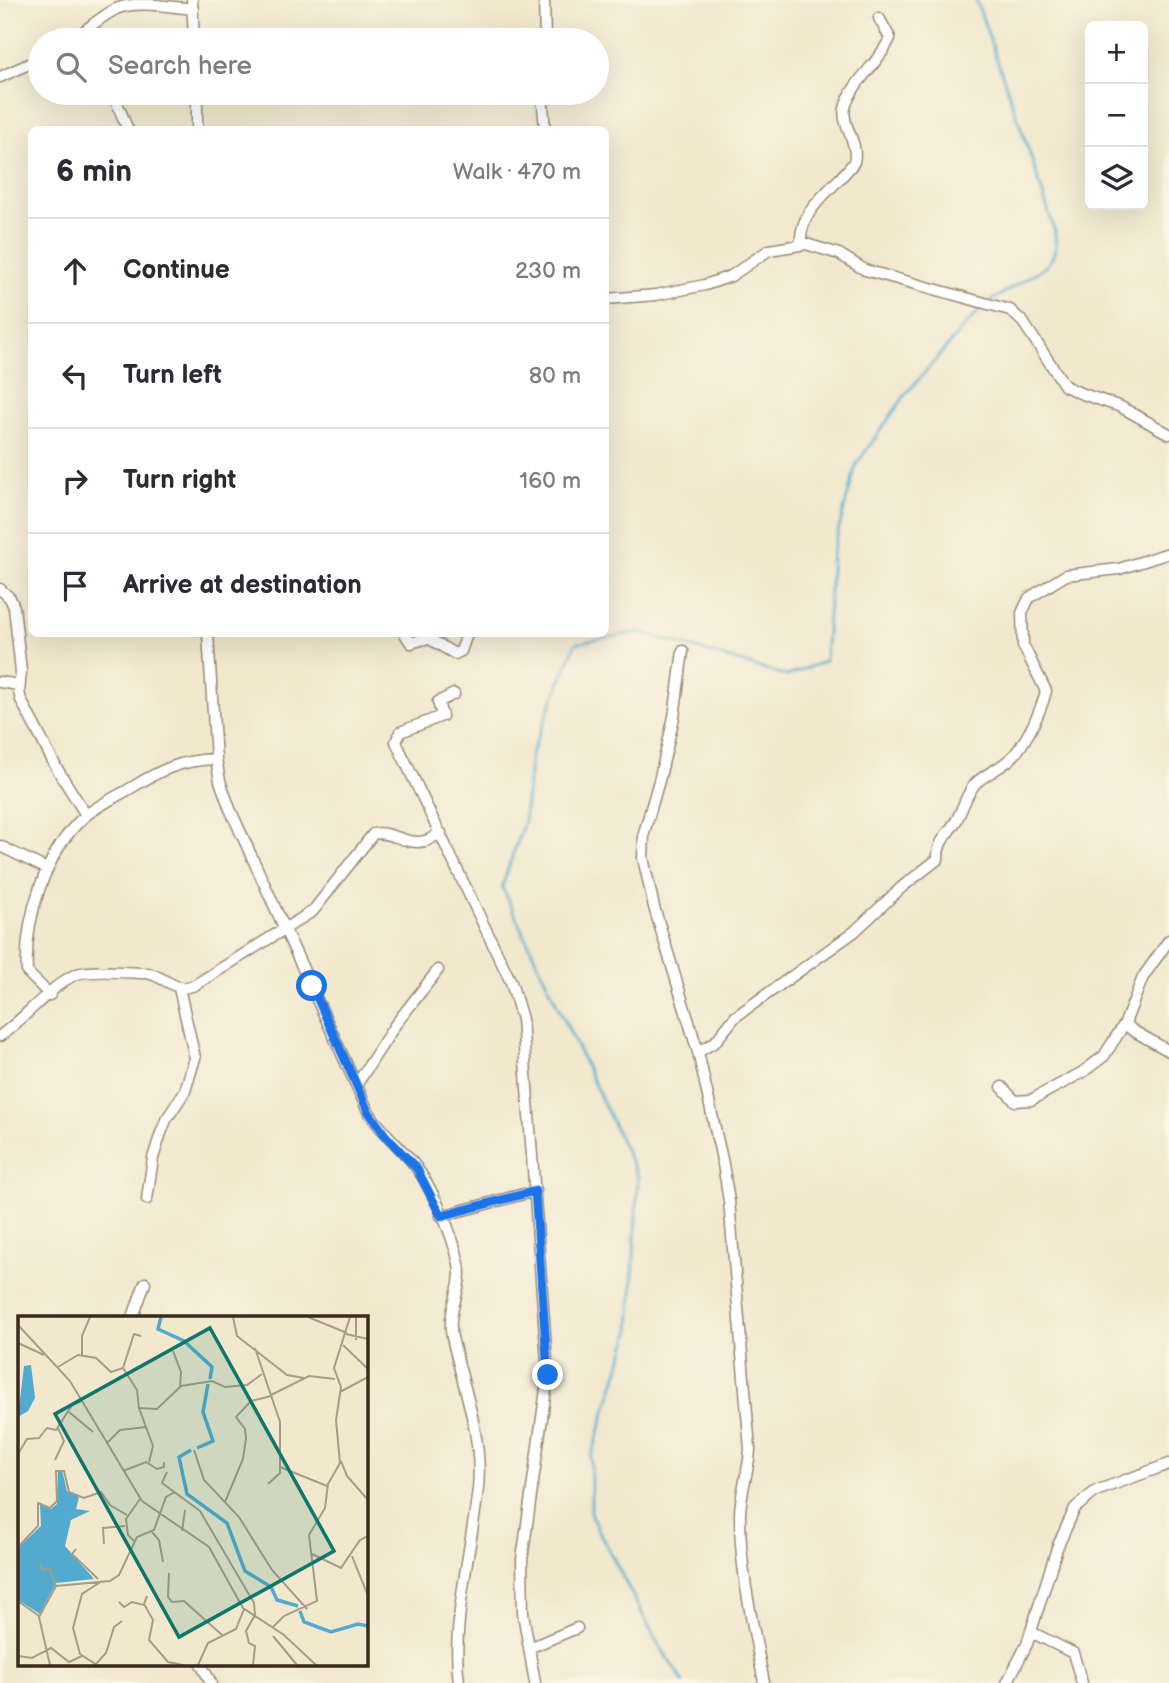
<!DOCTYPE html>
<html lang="en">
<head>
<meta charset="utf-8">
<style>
  :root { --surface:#fff; --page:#f7f7f7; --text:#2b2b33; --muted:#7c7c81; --line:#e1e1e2 }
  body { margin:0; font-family:"Balsamiq Sans",sans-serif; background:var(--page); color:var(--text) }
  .controls { position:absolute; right:21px; top:21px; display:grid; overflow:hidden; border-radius:10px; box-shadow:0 7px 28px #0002 }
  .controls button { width:63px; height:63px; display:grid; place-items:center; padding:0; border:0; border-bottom:2px solid var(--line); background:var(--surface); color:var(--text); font:35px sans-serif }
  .stop { position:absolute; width:21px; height:21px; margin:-16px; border:5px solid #1a73e8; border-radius:50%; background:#fff }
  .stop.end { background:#1a73e8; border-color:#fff; box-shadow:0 2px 7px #0008 }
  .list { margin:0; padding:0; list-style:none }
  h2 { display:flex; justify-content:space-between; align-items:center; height:91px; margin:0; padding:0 28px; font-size:30px }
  h2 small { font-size:23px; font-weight:400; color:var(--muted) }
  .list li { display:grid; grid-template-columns:46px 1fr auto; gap:21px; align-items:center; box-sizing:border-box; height:105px; padding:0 28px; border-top:2px solid var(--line) }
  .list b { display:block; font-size:26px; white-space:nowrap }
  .list em { font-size:23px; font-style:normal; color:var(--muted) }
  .icon { flex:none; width:38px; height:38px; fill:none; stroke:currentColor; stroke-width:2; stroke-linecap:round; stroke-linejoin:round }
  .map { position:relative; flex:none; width:1169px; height:1683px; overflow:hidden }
  .search { position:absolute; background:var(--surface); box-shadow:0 7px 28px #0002; left:28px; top:28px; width:581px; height:77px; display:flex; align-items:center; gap:18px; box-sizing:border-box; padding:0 24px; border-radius:38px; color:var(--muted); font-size:26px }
  .panel { position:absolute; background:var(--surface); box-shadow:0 7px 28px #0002; left:28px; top:126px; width:581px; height:511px; border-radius:10px }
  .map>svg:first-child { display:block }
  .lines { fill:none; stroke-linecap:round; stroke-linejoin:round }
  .stream { stroke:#52aacf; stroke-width:2.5 }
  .minor-casing { stroke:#968976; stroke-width:13 }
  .minor { stroke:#fff; stroke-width:10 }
  .route { stroke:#1a73e8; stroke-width:9 }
  .inset-river { fill:none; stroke:#52aacf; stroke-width:3.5 }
  .inset-road { fill:none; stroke:#a89c87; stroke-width:2 }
  .view { fill:#0f766e; fill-opacity:0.15; stroke:#0f766e; stroke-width:3.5 }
  .inset-edge { fill:none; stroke:#3b2a1e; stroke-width:3.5 }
</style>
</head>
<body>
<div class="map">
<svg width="1169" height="1683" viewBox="0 0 1169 1683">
  <rect width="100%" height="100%" fill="#fcf5e5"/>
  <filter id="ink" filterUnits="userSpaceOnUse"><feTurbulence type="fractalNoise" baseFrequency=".0143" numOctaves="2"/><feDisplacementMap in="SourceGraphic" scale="14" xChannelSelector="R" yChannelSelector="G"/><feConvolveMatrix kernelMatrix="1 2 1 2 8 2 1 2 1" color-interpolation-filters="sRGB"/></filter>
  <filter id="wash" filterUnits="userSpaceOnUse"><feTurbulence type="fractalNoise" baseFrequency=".00686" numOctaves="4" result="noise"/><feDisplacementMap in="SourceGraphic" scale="28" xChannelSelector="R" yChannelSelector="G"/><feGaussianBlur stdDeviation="1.57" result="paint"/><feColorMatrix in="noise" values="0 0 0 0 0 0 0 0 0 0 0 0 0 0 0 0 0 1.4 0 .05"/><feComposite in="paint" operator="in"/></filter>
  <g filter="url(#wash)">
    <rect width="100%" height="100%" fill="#f1e8cd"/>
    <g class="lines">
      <path class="stream" d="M976 0 1029 151 1055 232 1056 247 1052 258 1045 267 991 301
        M684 1683 657 1642 591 1516V1458L630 1333 638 1177 502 887 524 821 531 754 576 643 640 632 787 676 825 661 832 554 856 465 906 394 963 328 983 307"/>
    </g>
  </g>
  <g filter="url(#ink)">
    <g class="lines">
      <defs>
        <path id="minor" d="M192 0 194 40
          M544 0 545 40
          M71 40C86 31 100 17 116 9 137 0 170 7 193 9
          M0 77 40 59
          M113 93 128 130
          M197 93V130
          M542 93 545 130
          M801 244C798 208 836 188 854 162 859 141 841 126 845 108 852 81 880 63 890 38L879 18
          M606 299 656 295 705 285 731 276 769 250 806 244 839 254 865 270 1010 310 1023 322 1065 386 1080 393 1121 407 1169 434
          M0 589 10 598 14 607 21 671 19 692 21 700 56 767 86 815
          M208 634 216 759 220 781 230 809 368 1111C381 1132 401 1147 416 1167 434 1191 453 1235 459 1264 464 1287 446 1311 452 1337 463 1387 483 1436 478 1488 472 1548 451 1624 459 1683
          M405 634 411 643 428 638 455 654 461 651 467 634
          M683 651 674 717 660 777 644 833 643 858 654 907 698 1052 723 1164 729 1201 750 1449C749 1473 739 1495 740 1518 740 1573 754 1629 764 1683
          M0 682 19 685
          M454 694 438 702 442 716 400 732 396 742 511 982 522 1019 548 1375 522 1560 523 1613 535 1683
          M0 846 47 869
          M50 995 27 972C24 920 45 851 85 816 99 805 116 797 131 788 160 770 181 760 216 759
          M1125 1023 1132 1030 1169 1051
          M0 1036C23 1020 55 982 77 974 91 969 132 973 148 973 169 979 175 993 195 985L313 911 373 834C391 830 407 846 425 841 430 840 436 835 441 833
          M698 1052 715 1042 735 1017 854 932 902 887 938 859C937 842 948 834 956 821 963 809 966 793 976 783 987 772 1005 767 1015 754 1028 738 1041 711 1046 691L1023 645 1022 613 1029 598 1066 575 1119 569 1169 553
          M357 1084 395 1025 438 970
          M1002 1087 1015 1101 1031 1100 1083 1072 1104 1056 1125 1023 1143 977 1169 940
          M147 1199 153 1158 161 1133 166 1120 185 1091 195 1058 179 988
          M441 1216 535 1191
          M133 1317 145 1283
          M1031 1632 1073 1653 1082 1683
          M529 1648 577 1628
          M201 1664 211 1683
          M1007 1683 1027 1644 1057 1548 1075 1508 1096 1491 1169 1464"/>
      </defs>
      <use href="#minor" class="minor-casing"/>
      <use href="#minor" class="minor"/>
    </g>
  </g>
  <g class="lines" filter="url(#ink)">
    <path class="route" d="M312 986 368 1111 385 1135 417 1169 441 1216 535 1191 548 1375"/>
  </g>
  <g transform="translate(18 1316)">
    <rect width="350" height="350" fill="#f1e8cd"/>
    <path d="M13 49 17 82 10 95 0 101 6 50ZM44 154 49 175 61 181 58 193 72 195 53 204 47 230 76 263 38 267 22 298 0 284V232L23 210 22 188 33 193 39 188 40 156Z" fill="#52aacf"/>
    <path class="inset-river" d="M143 1 140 13 166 25 194 51 192 63M179 132 195 125 185 96 190 68M173 134 161 141 169 178 209 207 227 255 253 271 259 284 280 290M282 295 286 306 313 316 340 308 350 310"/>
    <path class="inset-road" d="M215 1 219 20 269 59 286 62M290 1 329 17M338 1V24M0 9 52 65 124 185 191 231 225 292 266 319 298 349M328 18 350 23M0 27 26 39M325 29 350 53M237 32 262 106V157L250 168M155 35 163 56 162 71M64 39V20L72 1M40 51 60 39 78 42 93 56 105 52 119 74 121 92M105 52 116 18 123 20M322 76 350 61M253 79 291 60 317 63M51 96 75 116M89 127 102 114 128 111M176 134 186 164 221 201 254 254 289 293M0 138 9 123 21 122 29 112 38 114 54 89 64 85M37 144 46 125 40 112M323 145 329 160 350 184M131 146 135 130 121 92 139 93 163 70 194 65 207 71 229 69 244 58M262 151 309 170M105 155 128 146 139 153 146 151V146M149 156 144 167 182 195 236 287 237 299 228 315 231 327 237 330 235 349M207 186 225 143 228 122 227 113 218 101 233 85 253 80M164 215 167 194M134 216 141 224 145 246M117 226 110 219 108 203 122 183M86 228 85 212 107 210M0 231 20 210V187L32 192 39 185 38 155H46L51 176 66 182 83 176 92 189 109 199M58 233 54 238 80 263M294 238 323 252 342 224 350 220M334 240 350 280M22 248 25 254 32 253 38 270M151 257 150 281 154 286 166 285 204 319M129 280 126 288 135 304 131 324 150 346 165 349M0 285 21 300M101 286 106 291 114 286 126 289M255 311 266 300 299 285 291 219 307 192 310 168 322 147 318 104 323 71 316 52 332 1M255 320 279 349M0 340 14 342 33 332 51 346 64 340M78 348 88 337 96 311 104 305M32 349 21 301 38 270 92 265 101 259 119 221 136 214 148 181 157 176M79 349 62 338 55 312 64 278 84 265M180 349 190 327 218 313 226 293"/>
    <path class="view" d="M192 12 316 235 161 321 37 98Z"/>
    <rect width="350" height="350" class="inset-edge"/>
  </g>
</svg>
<div class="controls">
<button>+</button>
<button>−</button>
<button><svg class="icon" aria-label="layers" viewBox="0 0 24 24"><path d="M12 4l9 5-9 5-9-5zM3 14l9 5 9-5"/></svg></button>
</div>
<div class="stop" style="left:312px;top:986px"></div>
<div class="stop end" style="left:548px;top:1375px"></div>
<div class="search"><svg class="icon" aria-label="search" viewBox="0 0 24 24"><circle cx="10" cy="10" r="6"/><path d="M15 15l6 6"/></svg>Search here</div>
<section class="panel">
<h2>6 min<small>Walk · 470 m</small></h2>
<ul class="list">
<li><svg class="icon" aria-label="ahead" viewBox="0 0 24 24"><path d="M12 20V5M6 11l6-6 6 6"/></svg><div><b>Continue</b></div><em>230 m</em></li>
<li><svg class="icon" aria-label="left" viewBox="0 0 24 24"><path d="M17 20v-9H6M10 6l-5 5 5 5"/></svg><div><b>Turn left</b></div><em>80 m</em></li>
<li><svg class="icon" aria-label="right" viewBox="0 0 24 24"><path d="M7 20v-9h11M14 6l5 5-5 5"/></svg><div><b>Turn right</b></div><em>160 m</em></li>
<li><svg class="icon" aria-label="arrive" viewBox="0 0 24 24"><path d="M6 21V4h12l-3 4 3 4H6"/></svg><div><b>Arrive at destination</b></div></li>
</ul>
</section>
</div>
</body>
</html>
